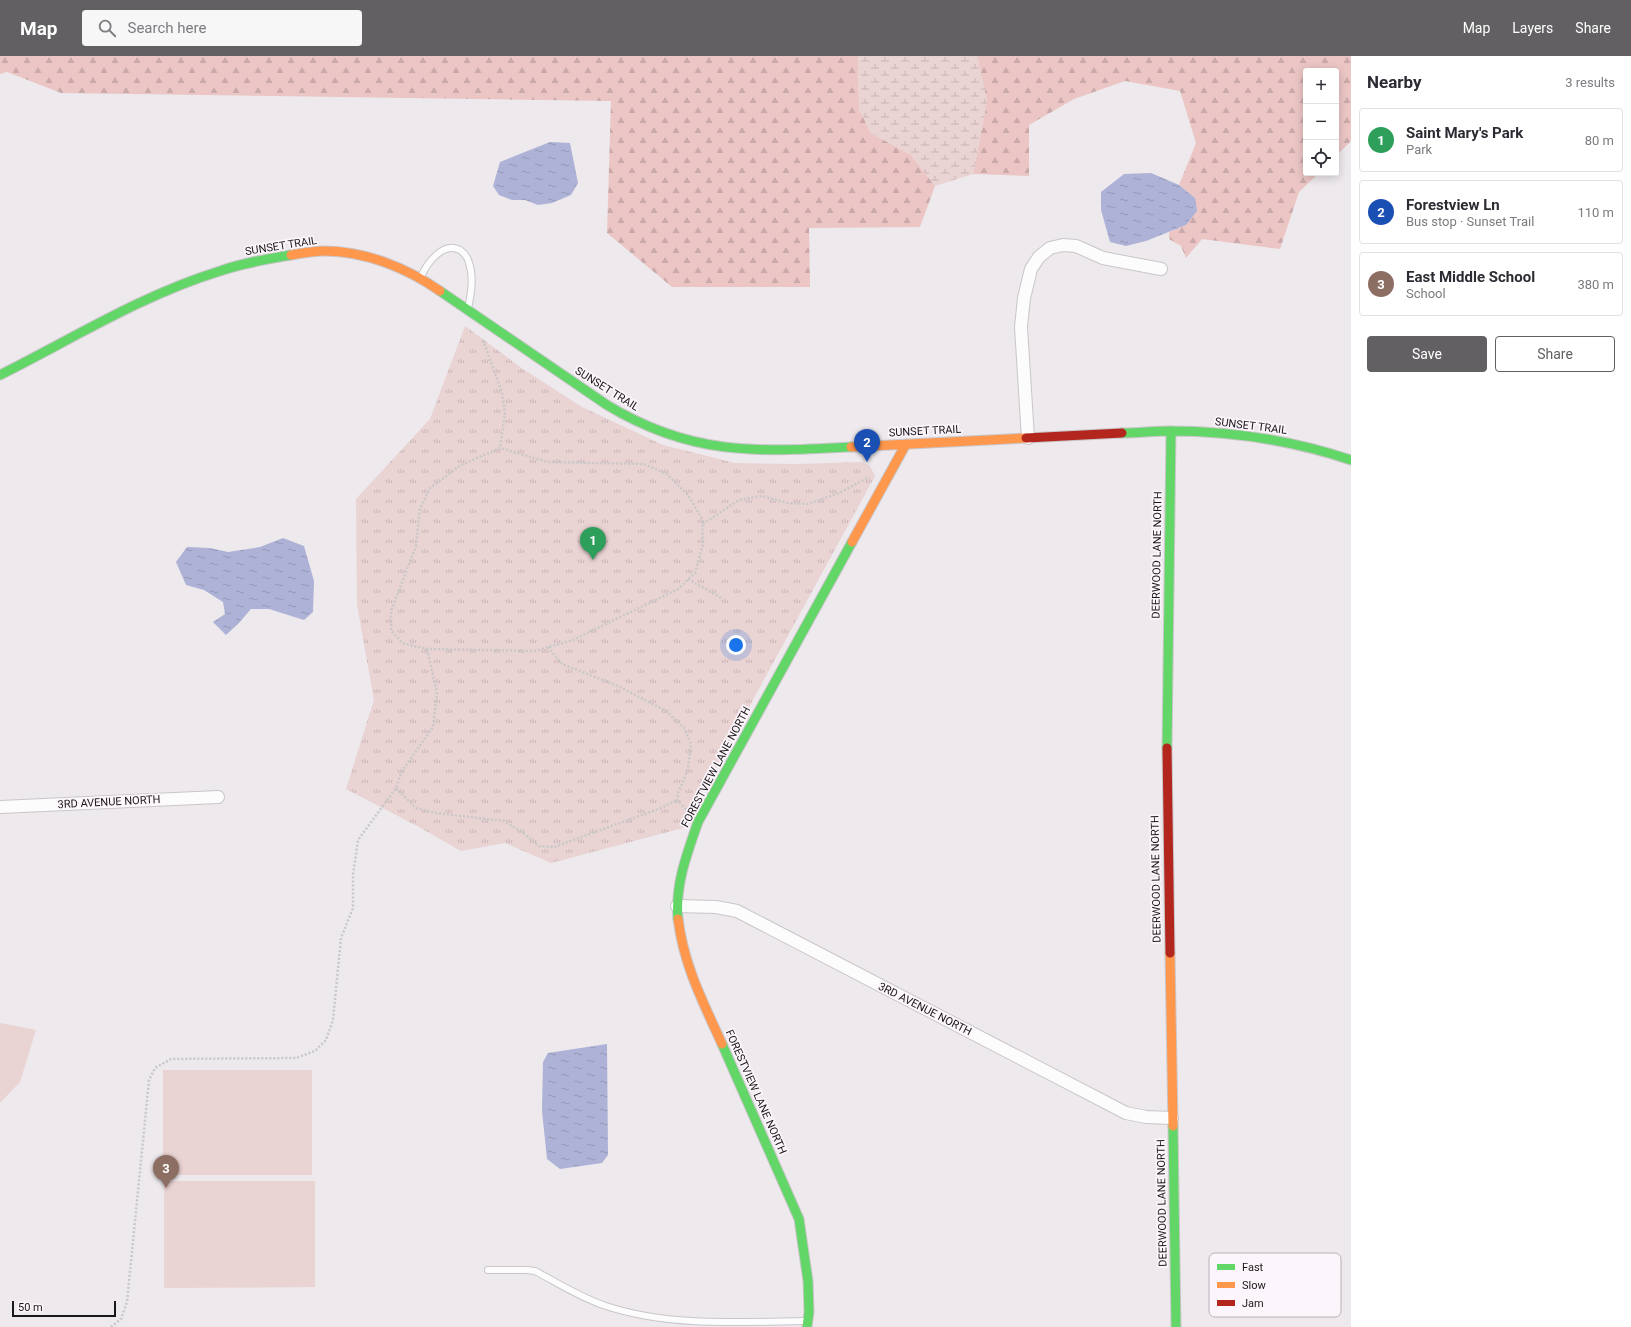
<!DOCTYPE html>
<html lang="en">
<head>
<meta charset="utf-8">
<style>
  :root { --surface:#fff; --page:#f7f7f7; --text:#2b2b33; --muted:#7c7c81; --line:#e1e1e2; --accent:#636063 }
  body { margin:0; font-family:Roboto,sans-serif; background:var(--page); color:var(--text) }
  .controls { position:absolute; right:12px; top:12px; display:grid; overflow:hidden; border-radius:4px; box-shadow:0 2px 10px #0003 }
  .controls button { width:36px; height:36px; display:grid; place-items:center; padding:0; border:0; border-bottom:1px solid var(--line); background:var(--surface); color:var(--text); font:20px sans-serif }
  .scale { position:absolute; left:12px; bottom:10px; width:104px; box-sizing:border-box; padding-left:4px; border:2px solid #191719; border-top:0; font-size:11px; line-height:14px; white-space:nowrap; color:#191719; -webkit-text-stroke:3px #fcf5fb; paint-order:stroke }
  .you { position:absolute; left:736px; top:589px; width:14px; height:14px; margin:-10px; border:3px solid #fff; border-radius:50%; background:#1a73e8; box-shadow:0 0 0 6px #1a73e833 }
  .badge { display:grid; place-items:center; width:26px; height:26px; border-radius:50%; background:var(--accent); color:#fff; font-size:13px; font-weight:700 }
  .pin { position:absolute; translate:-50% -33px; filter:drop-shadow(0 1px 2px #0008) }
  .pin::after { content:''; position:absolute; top:21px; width:14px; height:12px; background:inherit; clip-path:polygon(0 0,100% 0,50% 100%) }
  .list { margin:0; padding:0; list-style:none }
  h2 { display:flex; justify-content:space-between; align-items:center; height:52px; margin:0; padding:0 16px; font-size:17px }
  h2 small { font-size:13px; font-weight:400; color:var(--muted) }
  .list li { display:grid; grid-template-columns:26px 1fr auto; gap:12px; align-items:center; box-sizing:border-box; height:64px; margin:0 8px 8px; padding:0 8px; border:1px solid var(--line); border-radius:4px }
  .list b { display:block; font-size:15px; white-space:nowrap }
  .list p { margin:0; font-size:13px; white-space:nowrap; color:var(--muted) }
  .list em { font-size:13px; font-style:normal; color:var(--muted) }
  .actions { display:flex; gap:8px; padding:12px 16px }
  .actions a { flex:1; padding:9px 0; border:1px solid var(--accent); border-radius:4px; text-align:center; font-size:14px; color:var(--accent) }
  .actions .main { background:var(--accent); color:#fff }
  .icon { flex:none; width:22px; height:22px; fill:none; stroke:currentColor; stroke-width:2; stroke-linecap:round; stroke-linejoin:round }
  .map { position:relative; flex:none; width:1351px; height:1271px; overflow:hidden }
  header { display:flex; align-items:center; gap:24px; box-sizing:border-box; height:56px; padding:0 20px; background:var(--accent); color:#fff }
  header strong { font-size:19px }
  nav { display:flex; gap:22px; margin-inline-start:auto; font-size:14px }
  .search { width:280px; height:36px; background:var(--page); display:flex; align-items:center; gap:10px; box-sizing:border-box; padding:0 14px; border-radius:4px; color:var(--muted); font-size:15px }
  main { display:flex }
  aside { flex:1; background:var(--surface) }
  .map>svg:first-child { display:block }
  .forest { fill:url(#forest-firs) }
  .wetland { fill:url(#wetland-marsh) }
  .park { fill:url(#park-tufts) }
  .pitch { fill:#ead3d3 }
  .water { fill:url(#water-ripples) }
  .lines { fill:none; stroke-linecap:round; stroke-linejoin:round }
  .lane-casing { stroke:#c9c6c9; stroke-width:8 }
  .street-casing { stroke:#c9c6c9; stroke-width:14 }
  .fast-casing { stroke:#c9c6c9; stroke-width:11 }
  .slow-casing { stroke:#c9c6c9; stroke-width:11 }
  .jam-casing { stroke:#c9c6c9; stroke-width:11 }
  .path { stroke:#c9c8c9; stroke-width:2.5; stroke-dasharray:2 2; stroke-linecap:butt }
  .lane { stroke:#fcfcfc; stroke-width:6 }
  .street { stroke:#fcfcfc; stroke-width:12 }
  .fast { stroke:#63d668; stroke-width:9 }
  .slow { stroke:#ff974d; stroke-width:9 }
  .jam { stroke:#b3261e; stroke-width:9 }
  .labels { text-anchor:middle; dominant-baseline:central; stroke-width:3.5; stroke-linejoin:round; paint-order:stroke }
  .street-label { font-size:11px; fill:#191719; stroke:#fcf5fb }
  .key { fill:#fcf5fb; stroke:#b8b2b7; stroke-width:1 }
  .key-label { font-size:11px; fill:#191719 }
</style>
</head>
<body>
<header>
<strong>Map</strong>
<div class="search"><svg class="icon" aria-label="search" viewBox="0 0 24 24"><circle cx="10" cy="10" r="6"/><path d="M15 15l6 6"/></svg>Search here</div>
<nav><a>Map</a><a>Layers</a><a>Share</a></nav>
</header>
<main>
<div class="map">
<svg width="1351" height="1271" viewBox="0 0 1351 1271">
  <defs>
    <pattern id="forest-firs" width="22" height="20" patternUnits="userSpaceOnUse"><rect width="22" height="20" fill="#ebc6c5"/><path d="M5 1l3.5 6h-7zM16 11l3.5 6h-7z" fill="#c9a9a9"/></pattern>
    <pattern id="wetland-marsh" width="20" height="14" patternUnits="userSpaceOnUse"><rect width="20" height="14" fill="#ead3d3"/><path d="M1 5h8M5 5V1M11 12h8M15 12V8" fill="none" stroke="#c8b4b5"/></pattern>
    <pattern id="park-tufts" width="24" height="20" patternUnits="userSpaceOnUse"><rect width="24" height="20" fill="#ead3d3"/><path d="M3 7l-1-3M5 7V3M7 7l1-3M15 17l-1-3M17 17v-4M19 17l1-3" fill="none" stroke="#c8b4b5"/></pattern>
    <pattern id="water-ripples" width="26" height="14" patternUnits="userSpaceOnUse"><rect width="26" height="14" fill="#adb2d6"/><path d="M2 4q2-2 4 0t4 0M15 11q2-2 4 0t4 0" fill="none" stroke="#9498b7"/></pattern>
  </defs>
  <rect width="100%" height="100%" fill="#ede9ed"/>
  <path class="forest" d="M0 0H858L859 53 871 77 911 99 935 130 920 171 809 172 810 231H672L607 177 611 45 61 37 7 16 0 18Z
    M977 0H1351V85L1336 100V15H1306V117H1319L1299 136 1280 193 1202 183 1186 202 1181 190 1169 183V176L1186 169 1195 142 1179 129 1196 87 1180 35 1125 25 1074 43 1029 69V120L973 118 987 45Z"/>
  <path class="wetland" d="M858 0H977L987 45 973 118 935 130 911 99 871 77 859 53Z"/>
  <path class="park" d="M465 270 523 313 582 351 663 389 735 407 797 408 861 406 870 410 875 420 683 772 551 807 505 787 461 795 419 771 346 733 374 644 357 549 356 443 430 363Z"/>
  <path class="pitch" d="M0 967 36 974 20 1026 0 1047Z
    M163 1014H312V1119H163Z
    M164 1125H315V1231L164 1232Z"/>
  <path class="water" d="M550 86 570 87 578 127 571 139 552 147 538 149 525 144H512L499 139 493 130 500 106Z
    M1151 117 1179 129 1195 142 1197 155 1186 169 1146 185 1126 190 1110 186 1101 154V136L1124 118Z
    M283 482 304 490 314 525 313 556 304 564 269 553H251L238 568 226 579 213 566 225 558 223 546 204 534 186 529 176 506 187 491 210 492 228 496 260 491Z
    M607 988 608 1099 602 1107 560 1113 547 1103 542 1055 543 1006 548 997Z"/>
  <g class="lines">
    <defs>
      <path id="lane" d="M421 221C427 207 443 185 460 194 464 197 468 202 469 207 474 221 471 238 468 253
        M488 1214H527L535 1215C558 1227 581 1242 606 1250 670 1271 740 1266 806 1265"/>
      <path id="street" d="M1028 382 1021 271 1024 242 1031 213 1039 201 1050 192 1063 189 1076 190 1103 202 1161 213
        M0 751 218 741
        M677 850 716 851 737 855 1126 1057 1146 1061 1172 1062"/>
      <path id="fast" d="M440 235 607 349C691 400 757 396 851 391
        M0 319C72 283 142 239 220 215 243 207 267 203 291 199
        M1122 377C1138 377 1154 375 1170 375 1231 375 1294 385 1351 404
        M1167 692 1171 375
        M678 863C675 828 687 798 698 766L852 486
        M722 988 799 1163 808 1225 809 1256 807 1271
        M1173 1070 1176 1271"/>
      <path id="slow" d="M291 199C302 197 313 195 325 195 365 195 407 212 440 235
        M851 391 1026 382
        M852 486 906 388
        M678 863C684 910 703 946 722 988
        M1170 897 1173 1070"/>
      <path id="jam" d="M1026 382 1122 377
        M1167 692 1170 897"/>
    </defs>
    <use href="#lane" class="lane-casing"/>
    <use href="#street" class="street-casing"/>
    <use href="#fast" class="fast-casing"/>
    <use href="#slow" class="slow-casing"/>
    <use href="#jam" class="jam-casing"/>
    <path class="path" d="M483 284 502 337 505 357 500 392 461 409 430 432 420 453 416 490 391 555V574L402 587 427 593 535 595 573 584 678 533 695 517 703 488 702 463 688 439 667 418 644 408 548 406 500 392
      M703 468 739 444 762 440 787 447 808 448 839 437 869 421
      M688 523 723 543
      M548 591 562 608 618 630 666 655 684 672 691 688 688 713 678 737 677 744 688 755
      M396 732 416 752 436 757 504 765 522 776 539 790 554 791 661 752 677 744
      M111 1271 121 1263 127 1246 149 1024 155 1012 171 1003 296 1002 315 995 326 984 333 964 341 882 353 852V819L358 784 396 732 402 715 433 671 437 637 427 593"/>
    <use href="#lane" class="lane"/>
    <use href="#street" class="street"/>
    <use href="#fast" class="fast"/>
    <use href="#slow" class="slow"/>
    <use href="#jam" class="jam"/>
  </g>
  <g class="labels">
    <g class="street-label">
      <text transform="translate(281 190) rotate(-9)">SUNSET TRAIL</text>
      <text transform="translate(607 333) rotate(32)">SUNSET TRAIL</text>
      <text transform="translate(1251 370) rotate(7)">SUNSET TRAIL</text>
      <text transform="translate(925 375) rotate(-3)">SUNSET TRAIL</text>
      <text transform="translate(1157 499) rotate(-89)">DEERWOOD LANE NORTH</text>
      <text transform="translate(716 711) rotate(-62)">FORESTVIEW LANE NORTH</text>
      <text transform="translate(109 746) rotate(-3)">3RD AVENUE NORTH</text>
      <text transform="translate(1156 823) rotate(-91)">DEERWOOD LANE NORTH</text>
      <text transform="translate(925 953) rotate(27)">3RD AVENUE NORTH</text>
      <text transform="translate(756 1036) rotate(66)">FORESTVIEW LANE NORTH</text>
      <text transform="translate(1162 1147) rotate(-91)">DEERWOOD LANE NORTH</text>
    </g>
  </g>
  <rect x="1209" y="1197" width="132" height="64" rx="6" class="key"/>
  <rect x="1217" y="1208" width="18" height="6" fill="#63d668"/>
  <rect x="1217" y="1226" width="18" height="6" fill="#ff974d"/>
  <rect x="1217" y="1244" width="18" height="6" fill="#b3261e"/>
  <g class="key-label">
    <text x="1242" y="1215">Fast</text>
    <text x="1242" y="1233">Slow</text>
    <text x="1242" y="1251">Jam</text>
  </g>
</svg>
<div class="controls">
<button>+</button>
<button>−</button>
<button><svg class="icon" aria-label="locate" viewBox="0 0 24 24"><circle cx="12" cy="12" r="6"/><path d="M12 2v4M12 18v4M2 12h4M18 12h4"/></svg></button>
</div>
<div class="scale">50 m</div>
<div class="you"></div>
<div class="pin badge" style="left:593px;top:504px;background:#2e9e5b">1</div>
<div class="pin badge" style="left:867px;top:406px;background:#1a4fb4">2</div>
<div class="pin badge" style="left:166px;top:1132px;background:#8d6e63">3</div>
</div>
<aside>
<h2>Nearby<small>3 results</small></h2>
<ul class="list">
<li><span class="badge" style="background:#2e9e5b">1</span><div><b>Saint Mary's Park</b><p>Park</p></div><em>80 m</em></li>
<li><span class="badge" style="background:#1a4fb4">2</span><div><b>Forestview Ln</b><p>Bus stop · Sunset Trail</p></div><em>110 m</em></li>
<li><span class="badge" style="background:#8d6e63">3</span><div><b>East Middle School</b><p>School</p></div><em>380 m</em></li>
</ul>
<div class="actions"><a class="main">Save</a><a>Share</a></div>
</aside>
</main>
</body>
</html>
